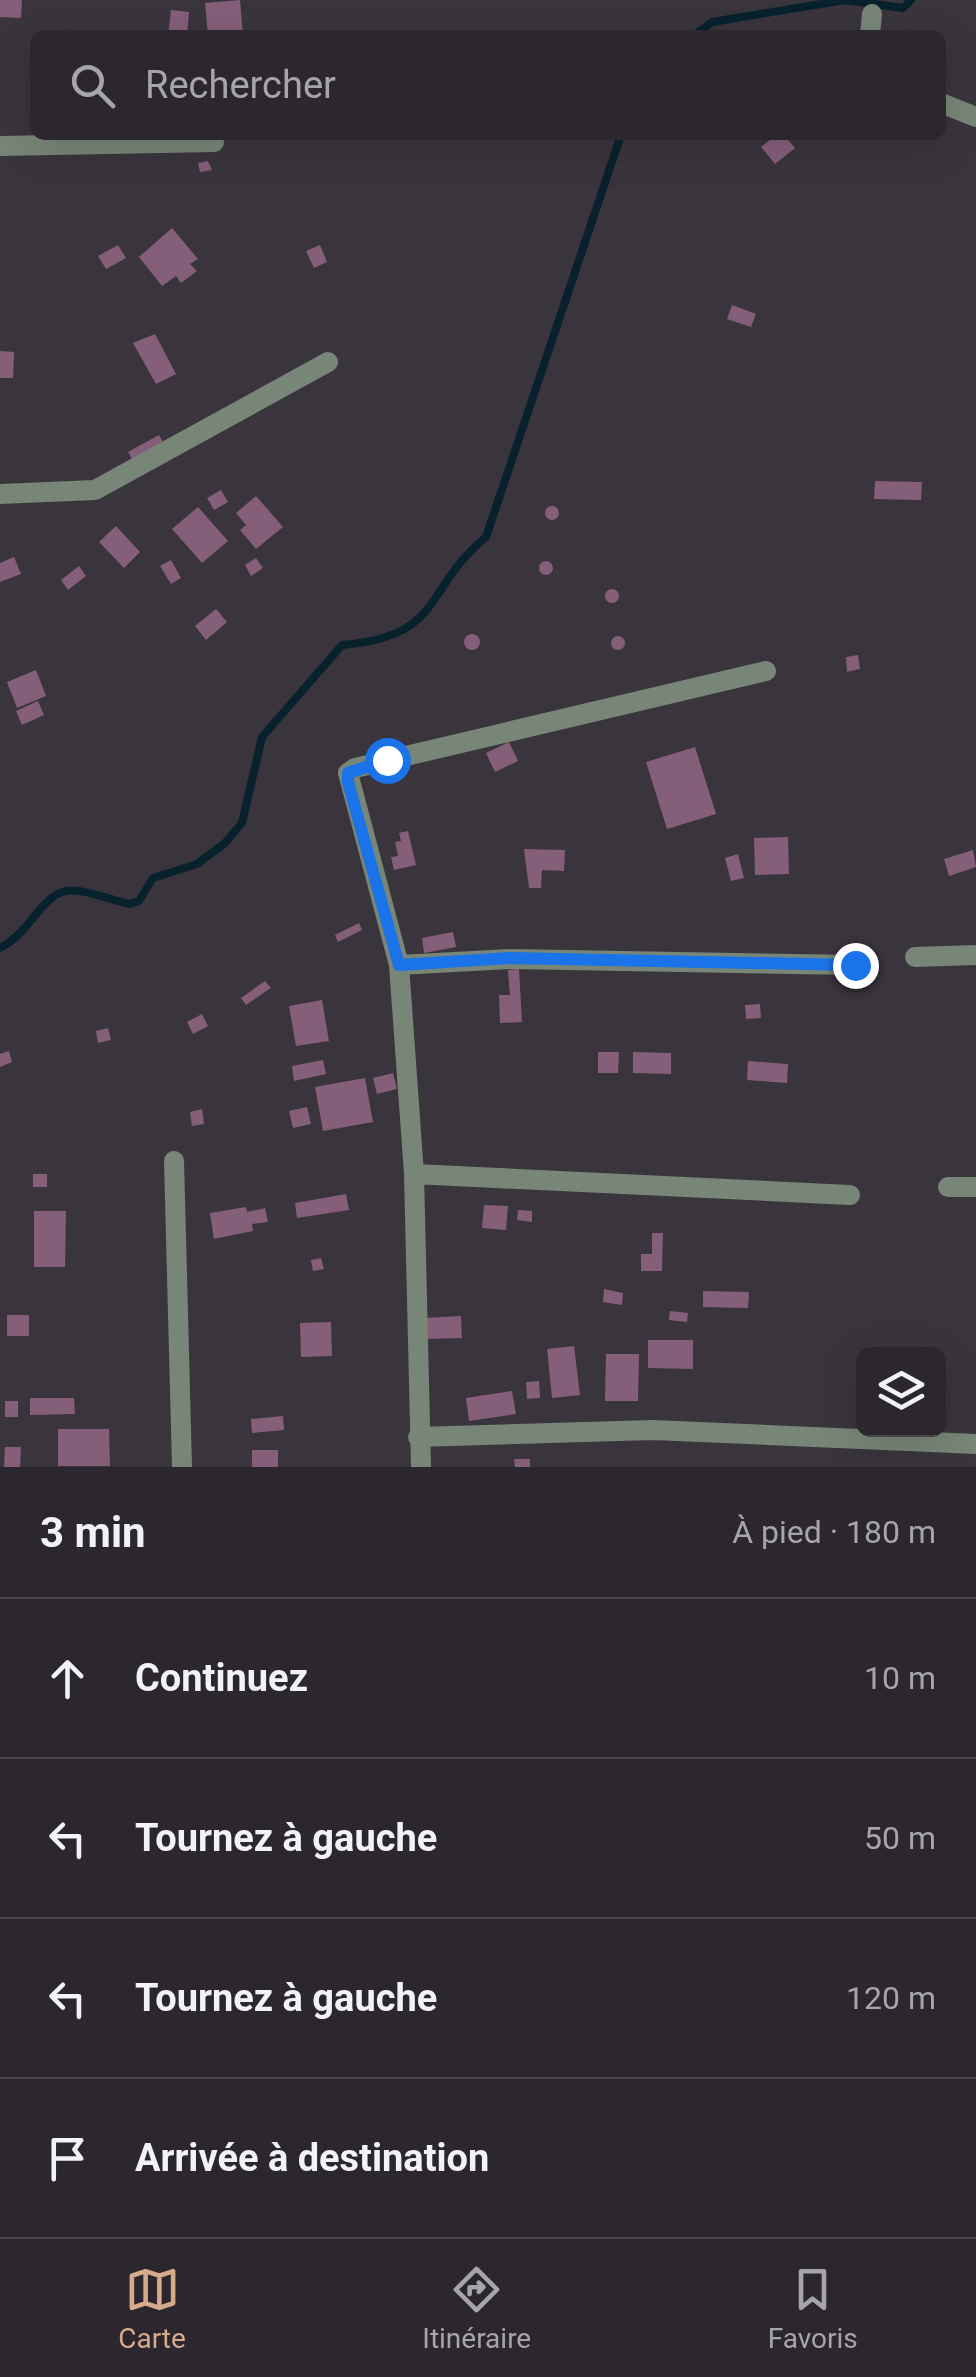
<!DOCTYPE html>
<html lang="fr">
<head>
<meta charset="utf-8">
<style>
  :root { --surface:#2c272e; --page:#342f36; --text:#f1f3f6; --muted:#a6a5aa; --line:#48444a; --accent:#d6ab8b }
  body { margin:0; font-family:Roboto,sans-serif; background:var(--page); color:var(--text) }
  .controls { position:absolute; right:30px; bottom:30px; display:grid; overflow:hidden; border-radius:15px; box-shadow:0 10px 40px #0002 }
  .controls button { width:90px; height:90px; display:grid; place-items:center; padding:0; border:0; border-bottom:2px solid var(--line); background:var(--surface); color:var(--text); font:50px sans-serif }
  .stop { position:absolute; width:30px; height:30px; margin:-22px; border:8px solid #1a73e8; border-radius:50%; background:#fff }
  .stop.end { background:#1a73e8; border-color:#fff; box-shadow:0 2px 10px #0008 }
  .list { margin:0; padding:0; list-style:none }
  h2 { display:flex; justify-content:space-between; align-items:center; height:130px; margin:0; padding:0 40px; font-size:42px }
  h2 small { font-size:32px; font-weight:400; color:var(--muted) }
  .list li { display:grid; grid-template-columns:65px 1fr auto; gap:30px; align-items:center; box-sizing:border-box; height:160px; padding:0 40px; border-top:2px solid var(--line) }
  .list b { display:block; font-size:38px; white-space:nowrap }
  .list em { font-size:32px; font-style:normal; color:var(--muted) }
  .icon { flex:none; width:55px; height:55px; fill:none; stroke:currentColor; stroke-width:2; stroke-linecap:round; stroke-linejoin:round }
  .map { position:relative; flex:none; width:976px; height:1467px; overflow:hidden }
  .search { position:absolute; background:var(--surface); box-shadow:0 10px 40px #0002; left:30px; right:30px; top:30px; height:110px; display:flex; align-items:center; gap:25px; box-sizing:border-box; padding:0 35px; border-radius:15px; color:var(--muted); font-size:38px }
  .sheet { height:770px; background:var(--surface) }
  nav { display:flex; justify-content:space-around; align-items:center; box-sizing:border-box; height:140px; border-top:2px solid var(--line); background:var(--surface); font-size:28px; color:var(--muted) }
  nav a { display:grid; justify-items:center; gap:5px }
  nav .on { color:var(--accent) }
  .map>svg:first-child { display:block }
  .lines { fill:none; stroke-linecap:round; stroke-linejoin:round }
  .stream { stroke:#07222d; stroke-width:8 }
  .building { fill:#855e7a }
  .minor { stroke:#778676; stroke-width:20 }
  .route { stroke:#1a73e8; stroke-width:12 }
</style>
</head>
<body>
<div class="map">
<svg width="976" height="1467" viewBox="0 0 976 1467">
  <rect width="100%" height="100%" fill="#3a343d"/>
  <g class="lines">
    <path class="stream" d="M695 35 712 22 845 0 903 8 911 0
      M0 948C29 934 42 895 66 891 84 888 113 901 130 904L139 901 153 878 197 864 225 843 242 823 262 737 342 645C445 636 422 590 486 537L621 135"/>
  </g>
  <path class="building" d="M0 0H22L21 18 0 17Z
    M240 0 243 35H208L205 3Z
    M171 10 189 12 187 35H168Z
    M776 135H784L795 148 775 164 761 147Z
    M208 161 212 170 200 172 198 163Z
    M172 228 198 259 190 264 197 271 181 283 176 276 162 286 139 257Z
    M118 245 126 258 106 269 98 256Z
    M320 245 327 262 314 268 306 251Z
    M732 305 756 314 751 327 727 319Z
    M155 334 176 374 156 384 133 343Z
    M0 351 14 352 13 378H0Z
    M159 435 166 447 135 465 128 452Z
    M875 481 922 482 921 500 874 499Z
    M221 490 228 502 214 510 207 498Z
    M256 496 283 527 256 549 240 530 246 525 236 513Z
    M545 513a7 7 0 1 1 14 0a7 7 0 1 1-14 0Z
    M198 507 228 541 202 563 172 529Z
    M116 526 140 552 124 568 99 542Z
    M14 557 21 574 0 582V563Z
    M256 558 263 568 251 576 245 565Z
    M171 560 181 578 171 584 160 566Z
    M539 568a7 7 0 1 1 14 0a7 7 0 1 1-14 0Z
    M79 566 86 576 68 590 61 580Z
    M605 596a7 7 0 1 1 14 0a7 7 0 1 1-14 0Z
    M216 609 227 622 206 640 195 626Z
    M464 642a8 8 0 1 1 16 0a8 8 0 1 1-16 0Z
    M611 643a7 7 0 1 1 14 0a7 7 0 1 1-14 0Z
    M858 655 860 669 847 672 846 657Z
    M36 670 46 696 17 708 7 682Z
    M38 701 44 715 22 725 16 711Z
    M509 742 518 761 495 772 486 753Z
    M695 747 716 814 667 829 646 762Z
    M408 831 416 865 394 870 391 857 398 856 395 842 401 841 399 833Z
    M788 837 789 874 755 875 754 838Z
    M524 849 565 850 564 871 542 870 541 888H529Z
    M973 850 976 867 949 876 944 859Z
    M738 854 744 878 731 881 725 858Z
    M359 923 362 930 338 942 335 935Z
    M453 932 456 947 424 953 422 938Z
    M519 969 522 1022 500 1023 499 995H510L508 970Z
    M265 981 271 988 246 1005 241 998Z
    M322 1000 329 1041 296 1046 289 1006Z
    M760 1004 761 1018 746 1019 745 1005Z
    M202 1014 208 1026 193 1034 187 1022Z
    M108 1028 111 1040 98 1043 96 1031Z
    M9 1051 12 1062 0 1067V1054Z
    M598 1052H619L618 1073H598Z
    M633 1052 671 1053V1074L633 1073Z
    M323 1060 326 1074 294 1081 292 1066Z
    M748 1061 788 1064 787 1083 747 1080Z
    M393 1073 397 1089 377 1094 373 1078Z
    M365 1078 373 1122 323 1131 315 1087Z
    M307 1107 311 1124 293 1128 289 1111Z
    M202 1109 204 1124 192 1126 190 1112Z
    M33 1174H47V1187H33Z
    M346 1194 349 1210 297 1218 295 1203Z
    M484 1205 508 1206 506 1230 482 1228Z
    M246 1207 247 1212 265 1208 268 1222 252 1224 253 1231 214 1239 210 1213Z
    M518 1210 532 1211V1222L517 1220Z
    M34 1211H66L65 1267H34Z
    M652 1233H663L662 1271H641V1254H652Z
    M321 1258 324 1269 313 1271 311 1260Z
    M604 1289 623 1293 622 1305 603 1302Z
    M703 1291 749 1292 748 1308 703 1307Z
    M670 1311 688 1313 687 1322 669 1320Z
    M7 1315H29V1336H7Z
    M461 1316 462 1338 424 1339V1318Z
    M331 1322 332 1356 301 1357 300 1323Z
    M648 1340H693V1369L648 1368Z
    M574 1346 580 1395 552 1398 547 1349Z
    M606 1354H639L638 1401H605Z
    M539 1381 540 1398 527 1399 526 1382Z
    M512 1391 516 1414 469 1421 466 1398Z
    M30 1398H74L75 1414 30 1415Z
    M5 1401H18V1417H5Z
    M283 1416 284 1430 252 1433 251 1419Z
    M58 1429H109L110 1466H58Z
    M5 1447H21L20 1467H4Z
    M252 1450H278V1467H252Z
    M514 1459H530V1467H515Z"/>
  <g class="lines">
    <path class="minor" d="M870 35 872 14
      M941 103 976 117
      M0 146 214 142
      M0 494 95 490 328 362
      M915 957 976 955
      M399 965 510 959 855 965
      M174 1161 182 1467
      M414 1174 850 1195
      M948 1187H976
      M418 1437 653 1430 976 1444
      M421 1467 414 1174 399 965 348 773 355 768 766 671"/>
  </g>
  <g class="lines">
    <path class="route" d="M387 760 348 773V782L399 965 510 958 855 965"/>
  </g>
</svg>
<div class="controls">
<button><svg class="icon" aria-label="layers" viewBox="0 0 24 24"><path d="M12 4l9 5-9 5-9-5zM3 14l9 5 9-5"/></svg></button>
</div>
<div class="stop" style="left:387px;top:760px"></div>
<div class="stop end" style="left:855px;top:965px"></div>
<div class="search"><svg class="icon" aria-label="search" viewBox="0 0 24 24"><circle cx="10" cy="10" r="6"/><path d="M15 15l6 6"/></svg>Rechercher</div>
</div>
<section class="sheet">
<h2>3 min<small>À pied · 180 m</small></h2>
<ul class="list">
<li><svg class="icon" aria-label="ahead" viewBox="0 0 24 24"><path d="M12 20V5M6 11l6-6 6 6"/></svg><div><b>Continuez</b></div><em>10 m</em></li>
<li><svg class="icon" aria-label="left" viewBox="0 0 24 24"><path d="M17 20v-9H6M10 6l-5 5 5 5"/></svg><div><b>Tournez à gauche</b></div><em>50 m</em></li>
<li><svg class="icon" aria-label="left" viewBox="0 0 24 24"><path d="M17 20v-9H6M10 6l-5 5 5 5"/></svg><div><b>Tournez à gauche</b></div><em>120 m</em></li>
<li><svg class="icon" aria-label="arrive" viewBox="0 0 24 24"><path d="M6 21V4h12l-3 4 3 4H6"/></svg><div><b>Arrivée à destination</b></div></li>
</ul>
</section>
<nav>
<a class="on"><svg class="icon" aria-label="map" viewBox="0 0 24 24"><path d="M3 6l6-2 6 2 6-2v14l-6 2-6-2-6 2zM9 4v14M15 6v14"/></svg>Carte</a>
<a><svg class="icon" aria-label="directions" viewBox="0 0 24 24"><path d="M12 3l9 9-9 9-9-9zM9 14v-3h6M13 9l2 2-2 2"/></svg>Itinéraire</a>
<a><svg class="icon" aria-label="saved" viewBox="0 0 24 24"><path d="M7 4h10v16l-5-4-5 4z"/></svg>Favoris</a>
</nav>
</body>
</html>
